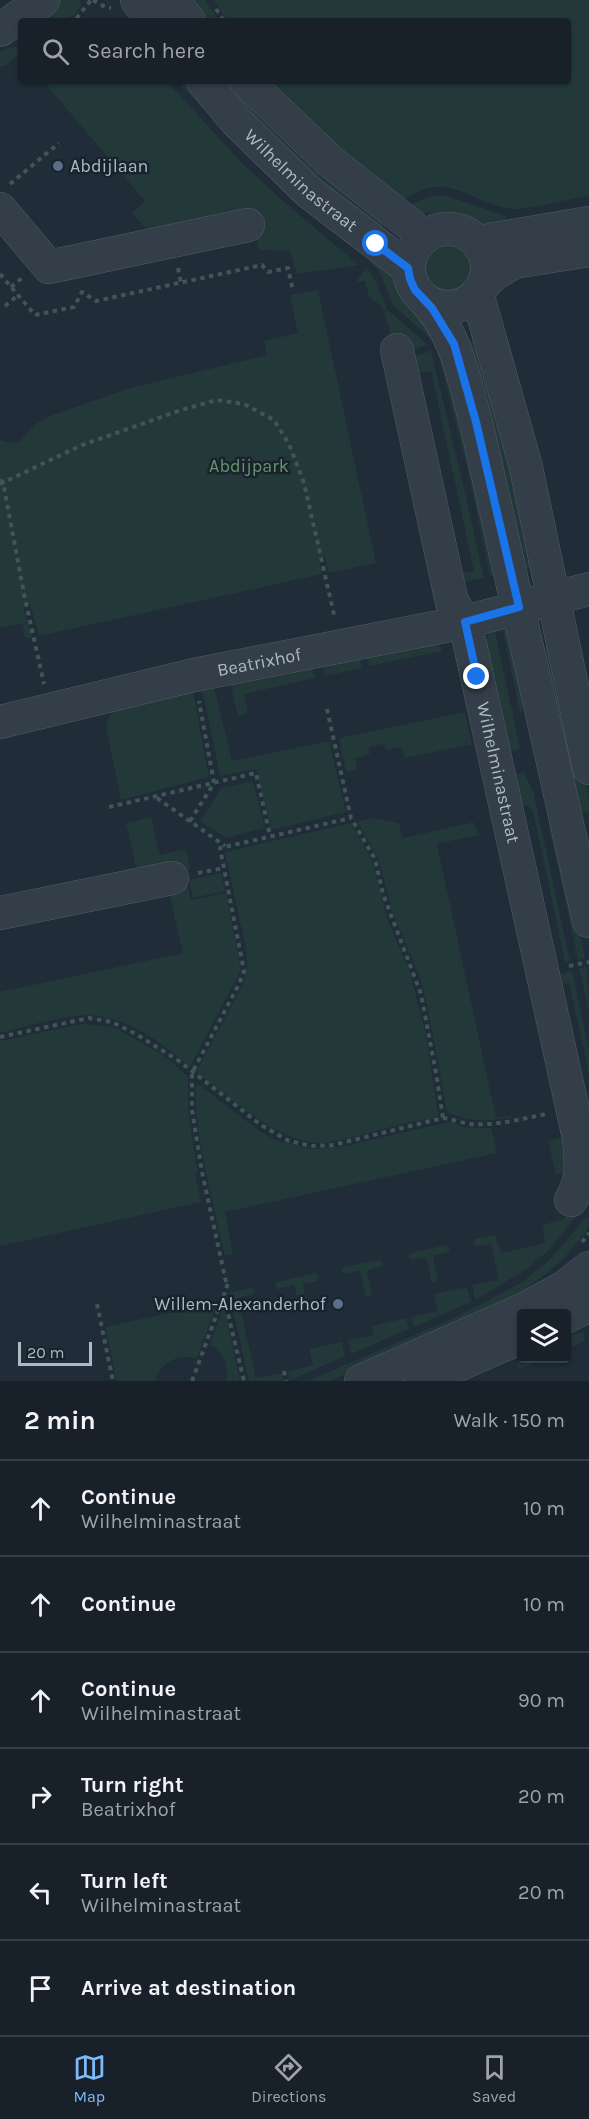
<!DOCTYPE html>
<html lang="en">
<head>
<meta charset="utf-8">
<style>
  :root { --surface:#18212a; --page:#252e36; --text:#f1f3f6; --muted:#9fa3a8; --line:#363e47; --accent:#7ebaf9 }
  body { margin:0; font-family:Karla,sans-serif; background:var(--page); color:var(--text) }
  .controls { position:absolute; right:18px; bottom:18px; display:grid; overflow:hidden; border-radius:6px; box-shadow:0 2px 4px #0004 }
  .controls button { width:54px; height:54px; display:grid; place-items:center; padding:0; border:0; border-bottom:2px solid var(--line); background:var(--surface); color:var(--text); font:30px sans-serif }
  .scale { position:absolute; left:18px; bottom:15px; width:74px; box-sizing:border-box; padding-left:6px; border:3px solid #adb9c5; border-top:0; font-size:16px; line-height:21px; white-space:nowrap; color:#adb9c5; -webkit-text-stroke:4px #19232d; paint-order:stroke }
  .stop { position:absolute; width:18px; height:18px; margin:-14px; border:4px solid #1a73e8; border-radius:50%; background:#fff }
  .stop.end { background:#1a73e8; border-color:#fff; box-shadow:0 2px 6px #0008 }
  .list { margin:0; padding:0; list-style:none }
  h2 { display:flex; justify-content:space-between; align-items:center; height:78px; margin:0; padding:0 24px; font-size:26px }
  h2 small { font-size:20px; font-weight:400; color:var(--muted) }
  .list li { display:grid; grid-template-columns:39px 1fr auto; gap:18px; align-items:center; box-sizing:border-box; height:96px; padding:0 24px; border-top:2px solid var(--line) }
  .list b { display:block; font-size:22px; white-space:nowrap }
  .list p { margin:0; font-size:20px; white-space:nowrap; color:var(--muted) }
  .list em { font-size:20px; font-style:normal; color:var(--muted) }
  .icon { flex:none; width:33px; height:33px; fill:none; stroke:currentColor; stroke-width:2; stroke-linecap:round; stroke-linejoin:round }
  .map { position:relative; flex:none; width:589px; height:1381px; overflow:hidden }
  .search { position:absolute; background:var(--surface); box-shadow:0 2px 4px #0004; left:18px; right:18px; top:18px; height:66px; display:flex; align-items:center; gap:15px; box-sizing:border-box; padding:0 21px; border-radius:6px; color:var(--muted); font-size:22px }
  .sheet { height:654px; background:var(--surface) }
  nav { display:flex; justify-content:space-around; align-items:center; box-sizing:border-box; height:84px; border-top:2px solid var(--line); background:var(--surface); font-size:16px; color:var(--muted) }
  nav a { display:grid; justify-items:center; gap:3px }
  nav .on { color:var(--accent) }
  .map>svg:first-child { display:block }
  .green { fill:#223839 }
  .lines { fill:none; stroke-linecap:round; stroke-linejoin:round }
  .minor-casing { stroke:#515c66; stroke-width:34 }
  .path { stroke:#3f5556; stroke-width:4; stroke-dasharray:4.5 4.5; stroke-linecap:butt }
  .minor { stroke:#333e48; stroke-width:33 }
  .route { stroke:#1a73e8; stroke-width:8 }
  .service-dot { fill:#5c6f8a; stroke:#19232d; stroke-width:2 }
  .labels { text-anchor:middle; dominant-baseline:central; stroke-width:5; stroke-linejoin:round; paint-order:stroke }
  .poi-label { font-size:18px; fill:#adb9c5; stroke:#19232d; text-anchor:start }
  .street-label { font-size:18px; fill:#adb9c5; stroke:#19232d }
  .park-label { font-size:18px; fill:#65966b; stroke:#19232d }
</style>
</head>
<body>
<div class="map">
<svg width="589" height="1381" viewBox="0 0 589 1381">
  <rect width="100%" height="100%" fill="#202c38"/>
  <path class="green" d="M60 0H78L82 5 74 16 51 21H27Z
    M187 0H206L219 21H204Z
    M214 0H589V196C572 198 524 211 511 209 466 201 445 167 399 204L266 81H568V21H227Z
    M21 45V55L19 54 7 65 0 67V51Z
    M43 81H167L241 162 284 202 359 265 297 274 290 251 259 250 256 233 151 234 132 213 145 201Z
    M177 81H188L366 249 362 255 293 201 253 162Z
    M213 81H238L388 219 377 234Z
    M444 195 506 216 508 224C500 225 491 227 484 224 472 220 467 214 453 213 434 210 426 217 406 209 419 199 428 196 444 195Z
    M420 267a27 27 0 1 1 54 0a27 27 0 1 1-54 0Z
    M373 254 392 273 399 295 418 313 435 343 392 304 381 275 369 260Z
    M366 267 373 276 387 308 384 311 379 304 369 297 365 281 356 282Z
    M318 290 376 563 329 573 325 557 318 558 322 574 39 636 30 604 23 606 32 637 25 638 22 623 0 628V440L6 442 18 443 36 424 50 416 130 388 267 355 264 341 298 333 290 295Z
    M388 310 428 345 408 351 393 343 384 312Z
    M481 337 537 567 521 569 464 342Z
    M446 347 503 574 490 576 469 476 437 349Z
    M431 351 462 479 484 578 457 583 456 575 474 571 431 371 413 374 409 358Z
    M494 626 520 749 506 753 486 640 491 627Z
    M502 627C521 636 526 700 521 717Z
    M438 638 442 651 369 666 366 654Z
    M542 643 548 653 560 709 576 739 589 799V812L573 815Z
    M359 655 362 668 325 676 322 663Z
    M312 665 315 678 244 694 248 713 238 716 230 683Z
    M214 686 232 761 329 741 346 812 271 830 256 769 220 776 202 689Z
    M193 691 209 777 121 800 106 726 109 717 114 710Z
    M465 712 472 744 405 758 401 747 386 750 384 744 368 747 370 754 355 758 357 769 346 772 339 738Z
    M524 772 534 794 570 961 565 962 533 811 528 806 520 805 511 775Z
    M253 781 265 828 227 838 200 822 221 788Z
    M151 817 160 855 186 849 190 869 139 881 126 823Z
    M374 818 399 823 403 838 474 822 478 835 437 844 496 1118 512 1115V1117C490 1122 468 1122 447 1112L427 1005 419 975 392 911 378 858 357 822Z
    M351 823 372 860 387 918 410 972 426 1035 438 1114 433 1119C399 1122 365 1136 330 1142 284 1150 232 1098 196 1072L243 984 247 967 246 949 225 852Z
    M557 826 585 958 578 960 549 827Z
    M221 873 225 891 193 898 189 880Z
    M186 880 191 900 226 893 241 970 190 1067C164 1044 131 1020 96 1016 71 1012 26 1027 0 1033V992L183 953 167 885Z
    M587 967 589 1012 579 968Z
    M572 971 589 1050V1074L569 983 556 985 553 975Z
    M81 1024 114 1027 163 1055 188 1076 189 1117 198 1173 195 1174 201 1202 0 1246V1041Z
    M197 1083 261 1132 278 1141 312 1149 345 1146 444 1123 453 1122 463 1127 491 1128 497 1153 225 1212 233 1254 225 1256C218 1224 188 1108 197 1083Z
    M566 1136 570 1172 556 1175 548 1141Z
    M572 1212 579 1213 548 1251 525 1270 475 1300 472 1285 499 1280 491 1244 476 1246 473 1244 475 1239 495 1235 501 1253 545 1243 543 1225 563 1219Z
    M585 1218 589 1220C589 1230 583 1235 577 1243 526 1309 405 1349 329 1381H308L458 1316 522 1282 546 1263 564 1244Z
    M446 1245 449 1248V1252L433 1256 438 1279 435 1283 431 1280 426 1257 412 1260 408 1257 410 1253Z
    M380 1260 383 1262V1266L367 1270 372 1293 369 1297 366 1296 365 1293 360 1271 345 1274 341 1272 343 1267Z
    M316 1273 319 1277 317 1281 303 1284 307 1306 304 1311 300 1308 294 1285 277 1289 275 1286 276 1282Z
    M467 1287 471 1302 414 1327 411 1317 437 1311 434 1294Z
    M252 1288 255 1290 254 1294 238 1298 256 1378 282 1373 284 1381H249L229 1292Z
    M214 1303 217 1304 197 1358C178 1354 161 1361 155 1381H117L105 1327Z
    M224 1306 240 1381H226C230 1365 224 1353 210 1345Z
    M406 1318 409 1329 351 1354 348 1340 373 1335 372 1326Z
    M583 1332 585 1341 567 1349V1337Z
    M342 1342 345 1356 289 1381 287 1372 313 1365 309 1349Z
    M523 1358H545V1359L519 1370 516 1362Z"/>
  <g class="lines">
    <defs>
      <g id="minor">
        <path d="M137 0 153 21"/>
        <path d="M172 0 189 21"/>
        <path d="M0 30 43 0"/>
        <path id="s1" d="M203 81 236 121 310 193 408 268"/>
        <path d="M246 81 331 162 412 226 422 239"/>
        <path d="M0 209 49 267 248 225"/>
        <circle cx="448" cy="268" r="39"/>
        <path d="M480 247 489 240 589 223"/>
        <path d="M483 285 494 274 514 262 589 250"/>
        <path d="M477 293 526 467 589 768"/>
        <path d="M423 298C457 334 463 376 476 422L589 921"/>
        <path id="s2" d="M397 350 452 602 465 622 579 1138C581 1163 584 1177 571 1200"/>
        <path id="s3" d="M0 722 194 675 465 622 589 589"/>
        <path d="M0 913 172 878"/>
        <path d="M566 1317 589 1305"/>
        <path d="M361 1381 527 1308 565 1287 589 1268"/>
        <path d="M421 1381 522 1337"/>
      </g>
    </defs>
    <use href="#minor" class="minor-casing"/>
    <path class="path" d="M93 0 105 7 111 8
      M216 9 224 21
      M68 21 76 19 91 0
      M10 184 59 143
      M178 268 181 283
      M0 274 35 315 74 307 82 292 96 301 262 265 268 272 288 268 293 291
      M11 287 22 278
      M5 306 18 295
      M0 480 3 482 24 594 44 684
      M0 484 82 445 181 410 217 400 244 404 274 420 289 444 304 483 335 619
      M327 709 351 818 375 859 383 894 421 994 436 1073 443 1118
      M157 798 225 846
      M109 807 256 773 270 836
      M190 821 214 783 199 701
      M198 873 224 868
      M569 966 589 962
      M0 1037 89 1018 112 1022 136 1034 179 1061 261 1125 289 1141 311 1146 333 1145 443 1118C452 1119 461 1123 470 1124 495 1126 522 1119 546 1114
      M582 1242 589 1233
      M226 1282 202 1172 192 1110V1073L239 984 244 971 220 848 351 818
      M224 1297 244 1381
      M97 1304 113 1381
      M284 1371 286 1381
      M192 1381 229 1281"/>
    <use href="#minor" class="minor"/>
  </g>
  <g class="lines">
    <path class="route" d="M376 244 408 268 410 279 415 290 432 308 454 344 476 422 519 607 465 622 477 677"/>
  </g>
  <g class="service-dot">
    <circle cx="58" cy="166" r="6"/>
    <circle cx="338" cy="1304" r="6"/>
  </g>
  <g class="labels">
    <g class="poi-label">
      <text x="70" y="166">Abdijlaan</text>
      <text x="326" y="1304" text-anchor="end">Willem-Alexanderhof</text>
    </g>
    <g class="street-label">
      <text stroke="none"><textPath href="#s1" startOffset="140">Wilhelminastraat</textPath></text>
      <text stroke="none"><textPath href="#s3" startOffset="266">Beatrixhof</textPath></text>
      <text stroke="none"><textPath href="#s2" startOffset="436">Wilhelminastraat</textPath></text>
    </g>
    <g class="park-label">
      <text x="249" y="466">Abdijpark</text>
    </g>
  </g>
</svg>
<div class="controls">
<button><svg class="icon" aria-label="layers" viewBox="0 0 24 24"><path d="M12 4l9 5-9 5-9-5zM3 14l9 5 9-5"/></svg></button>
</div>
<div class="scale">20 m</div>
<div class="stop" style="left:376px;top:244px"></div>
<div class="stop end" style="left:477px;top:677px"></div>
<div class="search"><svg class="icon" aria-label="search" viewBox="0 0 24 24"><circle cx="10" cy="10" r="6"/><path d="M15 15l6 6"/></svg>Search here</div>
</div>
<section class="sheet">
<h2>2 min<small>Walk · 150 m</small></h2>
<ul class="list">
<li><svg class="icon" aria-label="ahead" viewBox="0 0 24 24"><path d="M12 20V5M6 11l6-6 6 6"/></svg><div><b>Continue</b><p>Wilhelminastraat</p></div><em>10 m</em></li>
<li><svg class="icon" aria-label="ahead" viewBox="0 0 24 24"><path d="M12 20V5M6 11l6-6 6 6"/></svg><div><b>Continue</b></div><em>10 m</em></li>
<li><svg class="icon" aria-label="ahead" viewBox="0 0 24 24"><path d="M12 20V5M6 11l6-6 6 6"/></svg><div><b>Continue</b><p>Wilhelminastraat</p></div><em>90 m</em></li>
<li><svg class="icon" aria-label="right" viewBox="0 0 24 24"><path d="M7 20v-9h11M14 6l5 5-5 5"/></svg><div><b>Turn right</b><p>Beatrixhof</p></div><em>20 m</em></li>
<li><svg class="icon" aria-label="left" viewBox="0 0 24 24"><path d="M17 20v-9H6M10 6l-5 5 5 5"/></svg><div><b>Turn left</b><p>Wilhelminastraat</p></div><em>20 m</em></li>
<li><svg class="icon" aria-label="arrive" viewBox="0 0 24 24"><path d="M6 21V4h12l-3 4 3 4H6"/></svg><div><b>Arrive at destination</b></div></li>
</ul>
</section>
<nav>
<a class="on"><svg class="icon" aria-label="map" viewBox="0 0 24 24"><path d="M3 6l6-2 6 2 6-2v14l-6 2-6-2-6 2zM9 4v14M15 6v14"/></svg>Map</a>
<a><svg class="icon" aria-label="directions" viewBox="0 0 24 24"><path d="M12 3l9 9-9 9-9-9zM9 14v-3h6M13 9l2 2-2 2"/></svg>Directions</a>
<a><svg class="icon" aria-label="saved" viewBox="0 0 24 24"><path d="M7 4h10v16l-5-4-5 4z"/></svg>Saved</a>
</nav>
</body>
</html>
